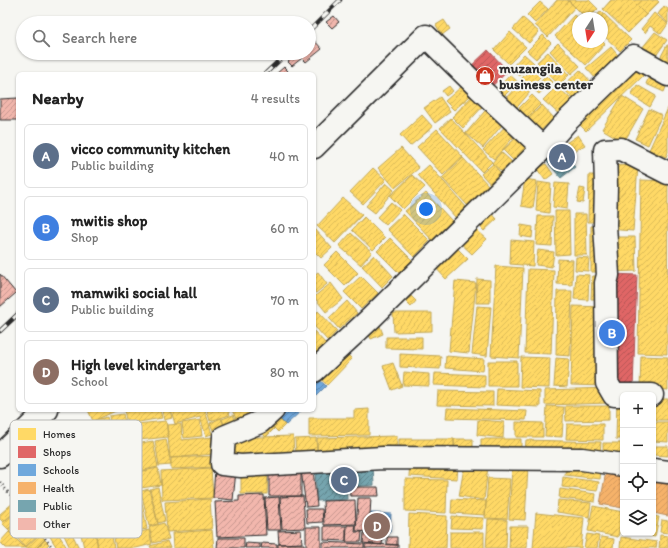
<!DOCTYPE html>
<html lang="en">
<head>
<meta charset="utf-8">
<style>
  :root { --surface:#fff; --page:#f2f2f2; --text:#222; --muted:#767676; --line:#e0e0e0; --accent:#c8321e }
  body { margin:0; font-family:Itim,sans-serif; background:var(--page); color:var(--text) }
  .controls { position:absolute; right:12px; bottom:12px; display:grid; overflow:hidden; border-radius:6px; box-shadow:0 1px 3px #0004 }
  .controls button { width:36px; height:36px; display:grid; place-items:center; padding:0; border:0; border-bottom:1px solid var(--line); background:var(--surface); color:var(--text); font:20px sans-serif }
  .compass { position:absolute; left:572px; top:12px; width:36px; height:36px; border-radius:50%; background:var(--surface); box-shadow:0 1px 3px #0004; rotate:192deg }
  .you { position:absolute; left:426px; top:209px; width:14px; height:14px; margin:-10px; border:3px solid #fff; border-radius:50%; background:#1a73e8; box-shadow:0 0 0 6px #1a73e833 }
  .badge { display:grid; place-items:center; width:26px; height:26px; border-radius:50%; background:var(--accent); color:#fff; font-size:13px; font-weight:700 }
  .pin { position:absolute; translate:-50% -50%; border:2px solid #fff; box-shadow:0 1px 4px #0006 }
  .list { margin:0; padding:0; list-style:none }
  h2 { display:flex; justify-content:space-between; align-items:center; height:52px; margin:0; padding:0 16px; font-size:17px }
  h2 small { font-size:13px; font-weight:400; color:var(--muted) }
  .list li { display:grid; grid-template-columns:26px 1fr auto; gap:12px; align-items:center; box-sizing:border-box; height:64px; margin:0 8px 8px; padding:0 8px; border:1px solid var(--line); border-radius:6px }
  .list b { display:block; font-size:15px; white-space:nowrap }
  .list p { margin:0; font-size:13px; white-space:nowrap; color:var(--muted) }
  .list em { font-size:13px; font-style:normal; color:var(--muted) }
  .icon { flex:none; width:22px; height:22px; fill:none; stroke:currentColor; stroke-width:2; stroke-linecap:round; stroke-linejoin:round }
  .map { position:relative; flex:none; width:668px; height:548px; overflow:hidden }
  .search { position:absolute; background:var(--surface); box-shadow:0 1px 3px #0004; left:16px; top:16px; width:300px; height:44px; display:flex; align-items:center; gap:10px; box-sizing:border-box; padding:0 14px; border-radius:22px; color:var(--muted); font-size:15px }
  .panel { position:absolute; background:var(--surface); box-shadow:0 1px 3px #0004; left:16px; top:72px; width:300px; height:340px; border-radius:6px }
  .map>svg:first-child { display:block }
  .homes { fill:url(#homes-hatch); stroke:#bfa554 }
  .shops { fill:url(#shops-hatch); stroke:#aa5454 }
  .schools { fill:url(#schools-hatch); stroke:#5b82a7 }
  .health { fill:url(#health-hatch); stroke:#b98a58 }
  .public { fill:url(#public-hatch); stroke:#608087 }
  .building { fill:url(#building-hatch); stroke:#2b2b2b }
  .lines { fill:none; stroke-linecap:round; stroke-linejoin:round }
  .minor-casing { stroke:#2b2b2b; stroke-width:25 }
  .path { stroke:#2b2b2b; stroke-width:2.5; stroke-dasharray:1 3; stroke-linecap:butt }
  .minor { stroke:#f6f6f2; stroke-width:22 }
  .rail-casing { stroke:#2b2b2b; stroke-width:4.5 }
  .rail { stroke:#f6f6f2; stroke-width:3; stroke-dasharray:9; stroke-linecap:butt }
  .labels { text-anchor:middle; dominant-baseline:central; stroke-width:4; stroke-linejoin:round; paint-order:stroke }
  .poi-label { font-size:14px; font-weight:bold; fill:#2b2b2b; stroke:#f6f6f2; text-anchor:start }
  .key { fill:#f6f6f2; stroke:#b9b9b6; stroke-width:1 }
  .key-label { font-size:11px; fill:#2b2b2b }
</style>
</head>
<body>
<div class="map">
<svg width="668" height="548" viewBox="0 0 668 548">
  <defs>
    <pattern id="homes-hatch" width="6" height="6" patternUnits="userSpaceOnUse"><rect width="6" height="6" fill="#ffd966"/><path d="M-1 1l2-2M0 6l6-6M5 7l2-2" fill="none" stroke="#dbba59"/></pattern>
    <pattern id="shops-hatch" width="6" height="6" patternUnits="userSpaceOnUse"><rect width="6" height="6" fill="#e06666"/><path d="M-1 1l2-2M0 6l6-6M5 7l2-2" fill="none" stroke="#b65454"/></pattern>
    <pattern id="schools-hatch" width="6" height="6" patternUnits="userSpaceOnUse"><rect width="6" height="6" fill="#6fa8dc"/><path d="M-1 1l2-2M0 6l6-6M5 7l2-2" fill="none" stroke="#5b89b3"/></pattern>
    <pattern id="health-hatch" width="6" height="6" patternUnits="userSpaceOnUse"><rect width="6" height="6" fill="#f6b26b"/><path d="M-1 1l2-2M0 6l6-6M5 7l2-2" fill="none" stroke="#d3995d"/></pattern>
    <pattern id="public-hatch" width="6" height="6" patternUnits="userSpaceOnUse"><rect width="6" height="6" fill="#76a5af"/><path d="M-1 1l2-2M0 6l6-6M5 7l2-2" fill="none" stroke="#61878f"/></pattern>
    <pattern id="building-hatch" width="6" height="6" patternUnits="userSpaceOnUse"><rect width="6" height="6" fill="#f2b7ad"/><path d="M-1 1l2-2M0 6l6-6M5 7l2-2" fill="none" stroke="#c4958d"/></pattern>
  </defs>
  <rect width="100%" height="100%" fill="#f6f6f2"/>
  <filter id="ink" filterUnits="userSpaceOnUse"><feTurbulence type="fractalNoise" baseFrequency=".025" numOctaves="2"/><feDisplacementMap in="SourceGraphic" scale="8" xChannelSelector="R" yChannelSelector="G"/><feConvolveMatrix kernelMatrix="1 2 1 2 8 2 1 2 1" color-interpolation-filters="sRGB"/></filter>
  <g filter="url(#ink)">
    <path class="homes" d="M557 0H567L575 7 548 37 535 25Z
      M568 0H589L598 9 589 18H586Z
      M611 0H631L646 15 628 33 603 9Z
      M631 0H657L659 2 646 15Z
      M540 2 548 9 535 23 527 15Z
      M664 6 668 9V23L658 14Z
      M601 11 631 40 620 51 602 34V18H595Z
      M654 13 668 24 661 34 650 26 645 33 641 29Z
      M574 15 578 18V42H602V41L605 44 586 65 555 36Z
      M523 18 539 32 529 43 513 29Z
      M444 20 450 29 442 35 436 25Z
      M510 32 526 47 509 64 494 50Z
      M655 32 667 40 655 57 642 48Z
      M543 35 551 43 536 59 527 51Z
      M558 43 580 66 571 74 550 51Z
      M667 45H668V65L659 60Z
      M611 47 622 60 598 81 586 68Z
      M548 52 569 75 559 85 537 62Z
      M524 54 534 63 520 76 511 68Z
      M534 66 543 74 530 87 521 79Z
      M634 67 643 76 586 131 577 122Z
      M580 70 594 85 576 102 562 87Z
      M650 74 668 82 664 92 646 84Z
      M510 75 518 82 500 100 493 93Z
      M546 76 552 82 539 94 533 89Z
      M469 80 477 90 454 110 445 101Z
      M520 83 530 92 513 112 502 102Z
      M637 85 656 96 650 107 631 95Z
      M449 86 453 91 446 96 442 91Z
      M557 86 574 102 561 116 543 100Z
      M475 93 486 103 463 128 452 117Z
      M532 95 541 104 522 123 513 114Z
      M622 96 643 109 624 142 602 129Z
      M440 97 450 112 435 123 424 108Z
      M490 105 507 119 483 148 466 133Z
      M542 105 554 118 534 137 521 125Z
      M668 108V152L666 157 649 150Z
      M649 109 662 115 648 145 635 139Z
      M422 115 433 127 410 146 400 135Z
      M451 118 492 162 482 172 440 128Z
      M509 122 519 131 494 159 483 150Z
      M437 129 463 157 443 175 417 147Z
      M522 132 534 143 515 162 503 150Z
      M578 135 585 145 569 154 563 145Z
      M401 148 419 168 395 188 378 168Z
      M501 152 512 162 503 173 492 163Z
      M463 158 490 187 469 207 442 178Z
      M493 164 504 177 493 187 481 174Z
      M546 164 553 174 545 180 537 169Z
      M429 165 467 208 456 218 418 175Z
      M611 165 638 166 633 231 607 229Z
      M373 168 386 180 363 204 350 192Z
      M412 175 425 187 403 209 390 196Z
      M589 175H604L602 222H588Z
      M525 179 537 181 533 208 521 206Z
      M641 180 668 181 667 354 638 353Z
      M538 182 551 184 549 213 536 211Z
      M386 183 394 190 375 213 366 206Z
      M555 183 569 184 567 209 553 207Z
      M580 188 585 189 583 203 577 202Z
      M426 193 452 221 432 240 405 211Z
      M343 198 362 215 335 243 317 226Z
      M391 202 400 210 386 225 377 217Z
      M488 209 497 219 484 231 475 221Z
      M555 211H569L570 254 556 255Z
      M403 214 430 241 414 257 387 229Z
      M574 214H586L587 255H574Z
      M538 216H553L552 246 536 245Z
      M364 217 385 238 373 250 352 230Z
      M471 225 487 239 472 254 457 240Z
      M521 225 533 227 532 238 520 236Z
      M591 226H603V272H591Z
      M314 228 332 248 321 258 314 251Z
      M351 233 372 252 361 265 339 246Z
      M610 237H635L636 271 610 272Z
      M390 238 412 260 399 273 377 251Z
      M511 240 534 242 533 266 510 264Z
      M453 244 468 259 446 279 432 264Z
      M538 250 554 252 552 267 536 265Z
      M337 252 358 273 345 286 324 265Z
      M374 255 393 276 382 287 362 266Z
      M576 257 589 258 588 271 575 270Z
      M558 259 573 260 572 285 557 284Z
      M496 266 523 268 519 358 491 356Z
      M528 269 554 270 551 354 525 353Z
      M318 272 327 284 316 293 314 292V275Z
      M576 274 589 275 588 300 574 299Z
      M361 276 378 293 361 309 344 292Z
      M592 276H605L604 299H591Z
      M477 279 490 280V303H476Z
      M455 281 476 283 469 353 449 351Z
      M331 283 343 299 326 312 314 297Z
      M557 291H572L570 356 556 355Z
      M411 296 416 301 411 307 405 301Z
      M347 301 357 313 339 329 329 318Z
      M477 306 491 307 487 356 472 354Z
      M573 306 604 307 602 386 571 385Z
      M318 311 337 331 328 341 314 326V315Z
      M393 313H432V331L394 332Z
      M378 321 383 334 371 339 365 326Z
      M314 331 326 344 314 355Z
      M386 337H422V349L386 348Z
      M341 348 352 359 327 385 315 374Z
      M400 354 441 356 440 369 400 367Z
      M446 356 484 359 483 371 445 368Z
      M641 356 668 357V390L640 388Z
      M521 357 550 358 549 388 520 387Z
      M556 358 569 359 567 387 554 386Z
      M488 361H517V386H488Z
      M393 363 402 386 392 390 383 366Z
      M404 372 429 374V386L403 385Z
      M435 373 485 375V387L434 385Z
      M609 388 610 403 545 405V390Z
      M497 389 540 391V407L496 405Z
      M438 391 493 392V406L437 405Z
      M617 398H623V439H616Z
      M654 399H668V420H654Z
      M547 406 564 407 562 437 545 436Z
      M565 406H609V420L566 421Z
      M447 408 527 411 526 420 446 418Z
      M369 409V435L309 436V418H354V410Z
      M88 410H118L93 421Z
      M124 410H160L162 418 127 424Z
      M162 410H170L172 418 164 420Z
      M171 410H205L212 434 206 436 200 417 175 424Z
      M207 410H228L230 415 210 421Z
      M232 410H248L251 417 238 423Z
      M123 414 129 441 114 445 109 416Z
      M274 414 285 425 278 432 267 421Z
      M233 415 238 425 226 430 222 419Z
      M107 417 114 445 102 447 95 420Z
      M221 418 226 431 215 435 210 423Z
      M200 420 202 436 184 438 182 423Z
      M478 420 504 422 503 438 477 435Z
      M166 421 168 437 129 441 128 425Z
      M267 421 274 429 266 437 258 429Z
      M516 422 543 423V437H516Z
      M653 422H668V442L653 441Z
      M181 424 182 440 213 437 214 454 170 458 167 425Z
      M567 424H603V440L566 439Z
      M293 436 294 456 230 458V438Z
      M397 436V456L318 458 317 438Z
      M316 438 317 453 296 454 295 439Z
      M166 439 171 465 159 466 155 441Z
      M399 439H454V455H399Z
      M454 439H473V454H455Z
      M481 439H521V450H481Z
      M526 440 601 442 600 453 525 451Z
      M153 441 158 467 135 472 130 445Z
      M603 443H623V452H603Z
      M653 446H668V456L653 455Z
      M214 456 215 467 171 469V458Z
      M410 462 458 465 457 479 409 476Z
      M465 462 488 466 484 500 459 496Z
      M566 464 601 468 600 479 565 475Z
      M241 467H268L267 494H241Z
      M512 467H528L525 520 509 519Z
      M158 468 161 485 141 488 138 472Z
      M211 468 213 498 162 500 161 471Z
      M136 472 147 529 115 535 105 478Z
      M563 477 599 482 597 491 562 487Z
      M488 478 510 479 507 519 485 518Z
      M405 479 447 480 446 513 405 511Z
      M158 487 165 521 158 523 150 489Z
      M149 489 158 524 149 526 141 491Z
      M560 489 596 494 595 502 559 498Z
      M105 494 114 548H98L90 496Z
      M210 499 212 529 167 532 165 502Z
      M452 499 486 501 485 515 451 513Z
      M558 500 591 503 589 517 557 512Z
      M14 502 19 508 3 522 0 519V514Z
      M593 506 623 512 618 537 588 531Z
      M20 509 25 515 8 529 2 523Z
      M536 513 584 518 581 548H533Z
      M409 514 447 516 446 548H408Z
      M25 516 32 524 15 537 8 530Z
      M452 516 484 518 483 529 451 528Z
      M653 516 659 517 655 537 634 533H653Z
      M64 517 79 548H70L57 520Z
      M488 519 507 520 506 548H486Z
      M662 520 668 521V533L660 532Z
      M164 523 169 539 153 543 149 527Z
      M32 524 40 533 25 547 17 538Z
      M53 525 67 548H57L46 530Z
      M510 526H528L527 548H509Z
      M149 530 152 544 136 548H116L114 538Z
      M212 530 214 548H173L172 533Z
      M9 532 25 548H6L0 542Z
      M95 532 98 548H84L81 534Z
      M450 532H484V548H450Z
      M40 534 45 539 36 548H25Z
      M587 534 599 536 597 548H584Z
      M660 535 668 536V548H659Z
      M601 537 614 539 613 548H599Z
      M621 537 657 542 656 548H620Z
      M45 540 49 544 45 548H37Z
      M167 541 170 548H151L150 546Z"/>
    <path class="shops" d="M488 50 508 71 488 90 468 69Z
      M613 274 637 275 633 388H610Z"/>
    <path class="schools" d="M314 375 326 386 314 398Z
      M278 410H302L286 425 275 414Z
      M371 513 391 514 390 533 370 532Z"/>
    <path class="health" d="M607 466 623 469V508L600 504Z
      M653 474 668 477V516L653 513Z"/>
    <path class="public" d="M557 146 575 167 561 178 543 157Z
      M373 466 374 485 346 487 347 499 317 501 315 470Z"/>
    <path class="building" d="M334 16 339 22 332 28 326 22Z
      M313 39 322 49 306 62 297 53H309V43Z
      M298 53 302 58 292 66 288 62Z
      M284 67 288 71 285 74H276Z
      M18 98V120H0V99Z
      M0 274 16 293 0 307Z
      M215 469 236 471 233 500 213 498Z
      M313 469 317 506 306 507 301 470Z
      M269 470H301V496H269Z
      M349 487H378L379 496H350Z
      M264 495 266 535 217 537 215 502 239 501V496Z
      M303 496 305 528 282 529 280 497Z
      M279 497 281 530H267L265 498Z
      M358 498H371L369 532 356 531Z
      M355 500 356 524 324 525 323 501Z
      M306 509H322L323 522 307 523Z
      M347 525H356L355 532H362L361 542H346Z
      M324 526H346V541L324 540Z
      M306 527H321V548H306Z
      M301 530 302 543 279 544 278 531Z
      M364 533 383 535 382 545 363 543Z
      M387 537H397V545L387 544Z
      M218 538H244V548H217Z
      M323 542 364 544V548H323Z
      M246 543 260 544V548H245Z
      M262 543 277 544V548H261Z
      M278 544H304V548H278Z
      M365 544 398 545V548H365Z"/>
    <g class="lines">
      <defs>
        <path id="minor" d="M314 147 426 36 479 88 543 148 371 318 314 371
          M543 148 566 122 634 56 668 75
          M652 395H614L607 383 606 283 608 275 605 225 606 186 605 150 621 149 668 173
          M273 410 260 422 224 437 222 464 241 466 383 458 582 459 623 465
          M0 456 47 410
          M653 470 668 472"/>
      </defs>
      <use href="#minor" class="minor-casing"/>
      <path class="path" d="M0 482 53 548"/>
      <use href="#minor" class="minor"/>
      <defs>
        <path id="rail" d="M309 31 340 0
          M265 74 287 53
          M0 331 18 314"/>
      </defs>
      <use href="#rail" class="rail-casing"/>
      <use href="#rail" class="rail"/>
    </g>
  </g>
  <defs>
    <symbol id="shop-disc" viewBox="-11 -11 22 22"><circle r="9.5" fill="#c8321e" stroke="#f6f6f2"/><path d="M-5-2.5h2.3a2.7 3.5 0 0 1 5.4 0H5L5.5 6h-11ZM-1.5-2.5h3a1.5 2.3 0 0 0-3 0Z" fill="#fff"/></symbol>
  </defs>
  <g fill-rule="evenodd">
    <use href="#shop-disc" x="474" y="65" width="22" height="22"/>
  </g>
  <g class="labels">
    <g class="poi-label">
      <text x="499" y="68">muzangila<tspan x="499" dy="16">business center</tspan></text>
    </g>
  </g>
  <rect x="10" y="420" width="132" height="118" rx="6" class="key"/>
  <rect x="18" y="428" width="18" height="12" fill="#ffd966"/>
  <rect x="18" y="446" width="18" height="12" fill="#e06666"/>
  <rect x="18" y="464" width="18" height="12" fill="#6fa8dc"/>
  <rect x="18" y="482" width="18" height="12" fill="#f6b26b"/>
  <rect x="18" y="500" width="18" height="12" fill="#76a5af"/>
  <rect x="18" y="518" width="18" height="12" fill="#f2b7ad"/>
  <g class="key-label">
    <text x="43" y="438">Homes</text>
    <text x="43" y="456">Shops</text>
    <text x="43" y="474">Schools</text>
    <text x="43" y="492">Health</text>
    <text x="43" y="510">Public</text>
    <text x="43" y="528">Other</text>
  </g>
</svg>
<div class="controls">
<button>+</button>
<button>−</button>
<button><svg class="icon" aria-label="locate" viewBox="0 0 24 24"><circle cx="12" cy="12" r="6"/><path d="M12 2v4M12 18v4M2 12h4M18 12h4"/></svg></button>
<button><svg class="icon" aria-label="layers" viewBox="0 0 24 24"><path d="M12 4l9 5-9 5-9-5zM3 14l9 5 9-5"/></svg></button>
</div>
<svg class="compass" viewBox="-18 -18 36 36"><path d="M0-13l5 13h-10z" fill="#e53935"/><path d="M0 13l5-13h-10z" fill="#767676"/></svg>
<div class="you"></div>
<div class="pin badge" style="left:562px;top:157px;background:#5c6f8a">A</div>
<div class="pin badge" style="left:612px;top:333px;background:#3f7fe0">B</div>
<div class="pin badge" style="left:344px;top:480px;background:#5c6f8a">C</div>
<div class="pin badge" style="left:377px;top:526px;background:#8d6e63">D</div>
<div class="search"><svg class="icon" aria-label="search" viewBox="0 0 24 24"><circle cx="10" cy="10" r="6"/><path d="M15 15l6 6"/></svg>Search here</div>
<section class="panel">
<h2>Nearby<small>4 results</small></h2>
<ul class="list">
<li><span class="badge" style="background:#5c6f8a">A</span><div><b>vicco community kitchen</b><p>Public building</p></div><em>40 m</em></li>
<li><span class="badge" style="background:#3f7fe0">B</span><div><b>mwitis shop</b><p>Shop</p></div><em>60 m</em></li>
<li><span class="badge" style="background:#5c6f8a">C</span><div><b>mamwiki social hall</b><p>Public building</p></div><em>70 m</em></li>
<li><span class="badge" style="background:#8d6e63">D</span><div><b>High level kindergarten</b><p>School</p></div><em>80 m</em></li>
</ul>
</section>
</div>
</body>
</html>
